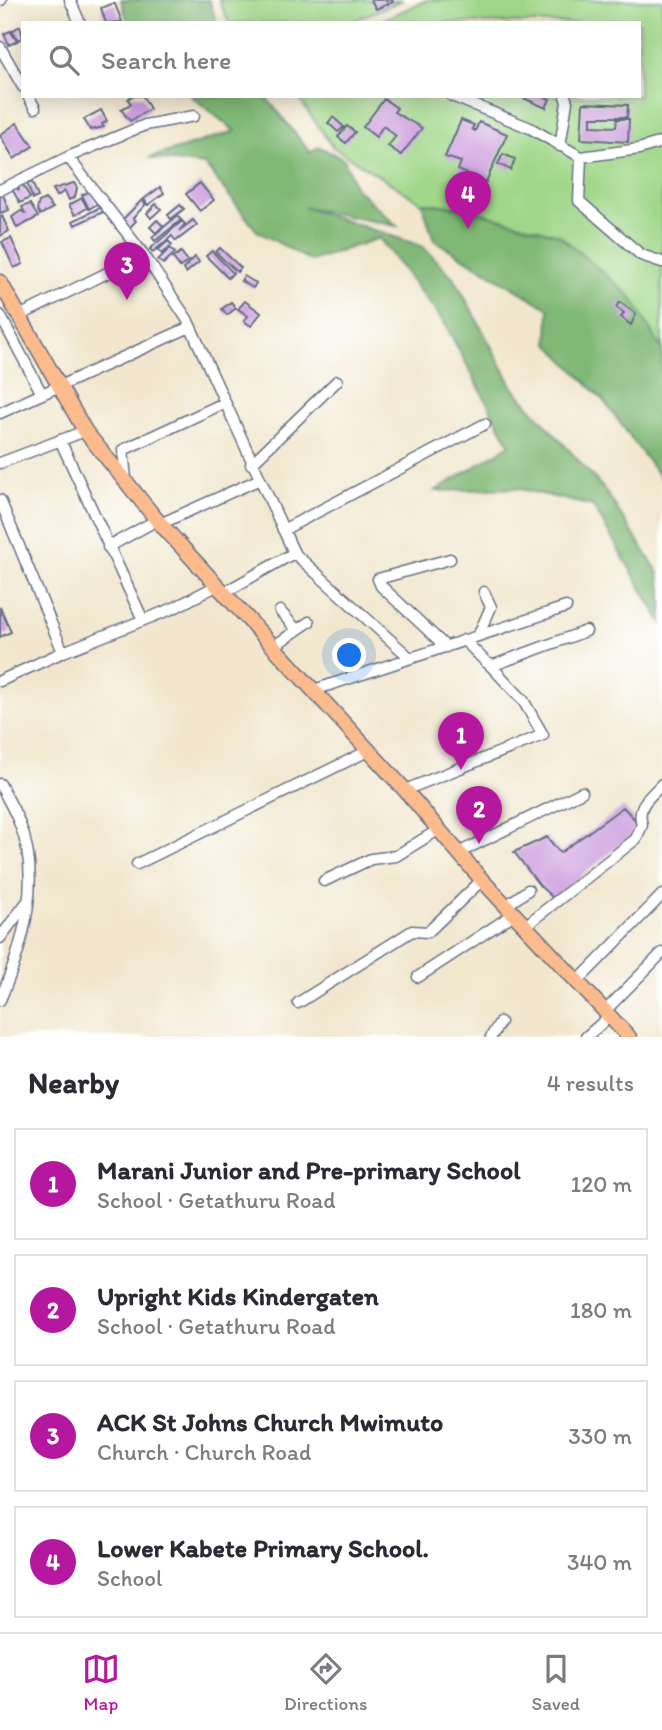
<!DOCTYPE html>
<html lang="en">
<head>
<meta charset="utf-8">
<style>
  :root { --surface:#fff; --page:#f7f7f7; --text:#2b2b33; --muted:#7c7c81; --line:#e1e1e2; --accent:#b5179e }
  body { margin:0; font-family:Itim,sans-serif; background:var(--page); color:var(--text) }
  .you { position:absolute; left:350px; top:656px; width:24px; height:24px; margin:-18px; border:5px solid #fff; border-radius:50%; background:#1a73e8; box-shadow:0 0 0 10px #1a73e833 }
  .badge { display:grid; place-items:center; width:46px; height:46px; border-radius:50%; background:var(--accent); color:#fff; font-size:23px; font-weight:700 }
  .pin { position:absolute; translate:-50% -58px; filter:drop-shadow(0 2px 4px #0008) }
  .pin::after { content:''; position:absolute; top:37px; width:24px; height:21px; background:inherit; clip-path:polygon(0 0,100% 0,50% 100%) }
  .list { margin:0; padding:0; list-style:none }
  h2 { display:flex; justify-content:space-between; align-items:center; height:91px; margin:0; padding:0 28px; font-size:30px }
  h2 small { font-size:23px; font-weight:400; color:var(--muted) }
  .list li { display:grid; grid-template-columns:46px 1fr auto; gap:21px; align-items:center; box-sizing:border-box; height:112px; margin:0 14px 14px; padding:0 14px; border:2px solid var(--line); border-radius:0px }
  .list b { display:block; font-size:26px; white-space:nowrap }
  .list p { margin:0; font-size:23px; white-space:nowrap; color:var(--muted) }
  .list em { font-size:23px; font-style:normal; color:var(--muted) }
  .icon { flex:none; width:38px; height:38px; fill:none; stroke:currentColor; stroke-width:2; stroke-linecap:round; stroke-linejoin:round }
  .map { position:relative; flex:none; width:662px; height:1037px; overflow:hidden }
  .search { position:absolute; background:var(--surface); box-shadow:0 4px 18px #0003; left:21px; right:21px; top:21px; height:77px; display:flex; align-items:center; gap:18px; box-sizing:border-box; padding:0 24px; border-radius:0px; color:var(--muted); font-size:26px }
  .sheet { height:595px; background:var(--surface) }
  nav { display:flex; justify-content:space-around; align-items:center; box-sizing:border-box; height:98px; border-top:2px solid var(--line); background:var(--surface); font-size:19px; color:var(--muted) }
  nav a { display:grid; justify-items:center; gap:4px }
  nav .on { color:var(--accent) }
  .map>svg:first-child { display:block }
  .green { fill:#a0d789; stroke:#5e8374; stroke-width:2 }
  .forest { fill:#80b875; stroke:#4e746a; stroke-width:2 }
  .building { fill:#ca98dc }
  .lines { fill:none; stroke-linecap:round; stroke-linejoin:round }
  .minor-casing { stroke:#666f85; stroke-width:13 }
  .major-casing { stroke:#666f85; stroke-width:17 }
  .minor { stroke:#fff; stroke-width:10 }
  .major { stroke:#fbbb8d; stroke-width:14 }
</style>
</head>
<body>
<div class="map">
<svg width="662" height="1037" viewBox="0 0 662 1037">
  <rect width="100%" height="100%" fill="#fff"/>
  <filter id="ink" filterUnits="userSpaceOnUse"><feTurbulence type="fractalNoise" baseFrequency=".0143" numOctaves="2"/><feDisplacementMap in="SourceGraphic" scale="14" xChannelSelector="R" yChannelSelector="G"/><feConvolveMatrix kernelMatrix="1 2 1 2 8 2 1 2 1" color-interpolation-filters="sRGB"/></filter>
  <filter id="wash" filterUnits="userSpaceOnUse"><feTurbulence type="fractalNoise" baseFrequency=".00686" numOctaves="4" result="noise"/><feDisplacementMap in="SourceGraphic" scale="28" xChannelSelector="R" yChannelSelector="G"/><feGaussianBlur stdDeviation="1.57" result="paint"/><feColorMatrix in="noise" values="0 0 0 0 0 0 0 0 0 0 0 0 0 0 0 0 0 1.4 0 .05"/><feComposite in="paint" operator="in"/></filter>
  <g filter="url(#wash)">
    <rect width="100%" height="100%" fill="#f2e7ce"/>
    <path class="green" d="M219 0H403L347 23H229Z
      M427 0H662V350L631 297 461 207 422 203 333 147 297 96H639V23H376Z"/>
    <path class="forest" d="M121 0H209L217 23H128Z
      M191 96H265L310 152 319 147 344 159 355 187 397 226 304 207 422 246 455 279 514 389 604 489 658 572 662 589V623L593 506 516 488 435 491 510 445 445 324 379 238 311 261 257 231 205 165 149 158 235 131Z
      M422 203 461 207 559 235 631 297 662 350V480L603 400 548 343 549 309 434 240Z"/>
    <g id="blocks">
      <path class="building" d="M371 0H392L393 2 376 9Z
        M112 4H115L122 22 106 23 101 8Z
        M20 26 23 38 18 40 12 31Z
        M10 31 17 41 9 45 4 34Z
        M132 96H143L150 109 130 121 121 109 131 104 128 99Z
        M519 96H542L550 99 546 108Z
        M384 99 397 108 394 112 422 128 401 155 388 146 396 136 383 126 376 137 363 127Z
        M583 103 628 105 627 117H591V126L616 127 617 119H629L628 142 581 139Z
        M101 110 107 121 102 124 104 127 90 130 84 119Z
        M333 117 344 127 338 132 328 123Z
        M461 120 474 125 472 129 475 131 479 122 507 134 486 182 458 170 461 162 445 157Z
        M17 123 33 146 14 159 0 135Z
        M347 126 355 132 346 143 338 137Z
        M503 154 515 159 511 170 498 164Z
        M32 182 38 197 33 199 27 184Z
        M22 183 30 198 20 203 12 189 16 186 19 191 18 185Z
        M74 183 77 188 75 197 69 200 65 191 57 196 53 189Z
        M200 183 214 200 200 211 186 194Z
        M160 187 164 193 148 205 144 199Z
        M90 191 97 204 89 209 82 195Z
        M3 195 9 210 0 213V197Z
        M82 198 87 208 75 215 69 205Z
        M45 199 53 208 40 215 37 209 39 202Z
        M142 200 146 204 133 218 136 221 129 228 122 220Z
        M30 204 38 217 17 228 12 217 21 211 25 213 22 207Z
        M156 204 161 209 151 218 147 213Z
        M180 205 184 209 171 219 168 215Z
        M101 207 103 212 75 225 73 221Z
        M2 216 9 231 0 236V217Z
        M177 216 181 220 155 241 152 237Z
        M157 220 163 226 156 233 150 227Z
        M193 220 197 225 176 241 172 236 153 252 150 249 182 221 185 224 179 231Z
        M11 238 23 264 14 268 2 242Z
        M168 241 172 245 162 254 158 250Z
        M170 248 175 253 163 264 158 260Z
        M220 248 241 268 237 272 216 252Z
        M212 251 233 273 228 278 206 256Z
        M181 252 188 261 180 267 173 258Z
        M195 257 199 262 186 273 183 269Z
        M244 276 256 283 253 288 241 281Z
        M245 301 261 313 251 326 244 321 248 316 238 309Z
        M231 302 236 308 227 315 222 309Z
        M620 302 636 314 631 325 621 317 624 313 616 307Z
        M0 607 11 632 0 637Z
        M623 807 642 827 557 896 552 897 540 886 514 852 547 837 560 853Z"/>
    </g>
  </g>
  <g filter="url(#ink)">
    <use href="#blocks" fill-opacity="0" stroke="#666f85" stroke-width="2"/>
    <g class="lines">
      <defs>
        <path id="minor" d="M0 0H1
          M70 0 80 23
          M0 47 23 87
          M28 96 35 108
          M452 96 530 128 581 157 639 149 662 142
          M560 146 567 102 565 96
          M68 157 144 255 187 319 294 553 408 656
          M581 157 579 201 641 255 662 262
          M0 190 68 157 145 125 194 116
          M0 315 42 394
          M19 316 144 255
          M0 413 190 327
          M60 440 143 620
          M0 463 85 431
          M251 464 337 381
          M126 479 123 450 224 403
          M0 500 63 652 174 608 218 585
          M160 524 258 480
          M283 530 485 424
          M108 547 157 520
          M225 592 294 553
          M280 611 297 630
          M478 636 491 607 484 592
          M464 640 487 663 494 665 586 631
          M274 646 309 622
          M446 647 381 586 378 579 450 559
          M0 681 63 652
          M314 690 566 607
          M0 784C6 796 14 809 19 822 43 879 23 947 0 1000
          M405 790 543 735 523 700 490 665
          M458 853 582 792
          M137 864 368 751
          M324 881 371 859 396 856 438 830
          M506 906 528 890
          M525 926 636 839 642 825C636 805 649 798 662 784
          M0 938 27 902
          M418 977 514 914
          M578 981 662 895
          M298 1003 412 931 428 932 482 880
          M605 1011 662 953
          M491 1037 500 1022
          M586 1037 610 1016"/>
        <path id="major" d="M0 282 85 431 157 520 405 790 482 880 629 1037"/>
      </defs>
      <use href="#minor" class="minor-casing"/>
      <use href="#major" class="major-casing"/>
      <use href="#minor" class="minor"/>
      <use href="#major" class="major"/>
    </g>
  </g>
</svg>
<div class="you"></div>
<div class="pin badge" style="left:461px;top:770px">1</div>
<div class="pin badge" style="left:479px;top:844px">2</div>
<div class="pin badge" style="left:127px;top:300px">3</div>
<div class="pin badge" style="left:468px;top:229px">4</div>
<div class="search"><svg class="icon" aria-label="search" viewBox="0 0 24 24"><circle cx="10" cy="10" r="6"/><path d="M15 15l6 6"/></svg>Search here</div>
</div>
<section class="sheet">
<h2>Nearby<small>4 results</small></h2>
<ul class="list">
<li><span class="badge">1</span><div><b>Marani Junior and Pre-primary School</b><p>School · Getathuru Road</p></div><em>120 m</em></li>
<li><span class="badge">2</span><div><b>Upright Kids Kindergaten</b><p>School · Getathuru Road</p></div><em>180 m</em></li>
<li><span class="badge">3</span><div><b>ACK St Johns Church Mwimuto</b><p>Church · Church Road</p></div><em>330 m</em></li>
<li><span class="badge">4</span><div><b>Lower Kabete Primary School.</b><p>School</p></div><em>340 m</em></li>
</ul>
</section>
<nav>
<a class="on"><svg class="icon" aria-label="map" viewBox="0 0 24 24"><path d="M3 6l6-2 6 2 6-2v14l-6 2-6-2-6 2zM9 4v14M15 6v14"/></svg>Map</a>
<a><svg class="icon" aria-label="directions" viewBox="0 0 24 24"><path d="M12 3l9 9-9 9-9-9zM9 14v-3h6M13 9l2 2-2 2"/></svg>Directions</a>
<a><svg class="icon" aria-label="saved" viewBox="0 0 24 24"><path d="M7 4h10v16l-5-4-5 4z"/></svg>Saved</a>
</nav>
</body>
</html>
